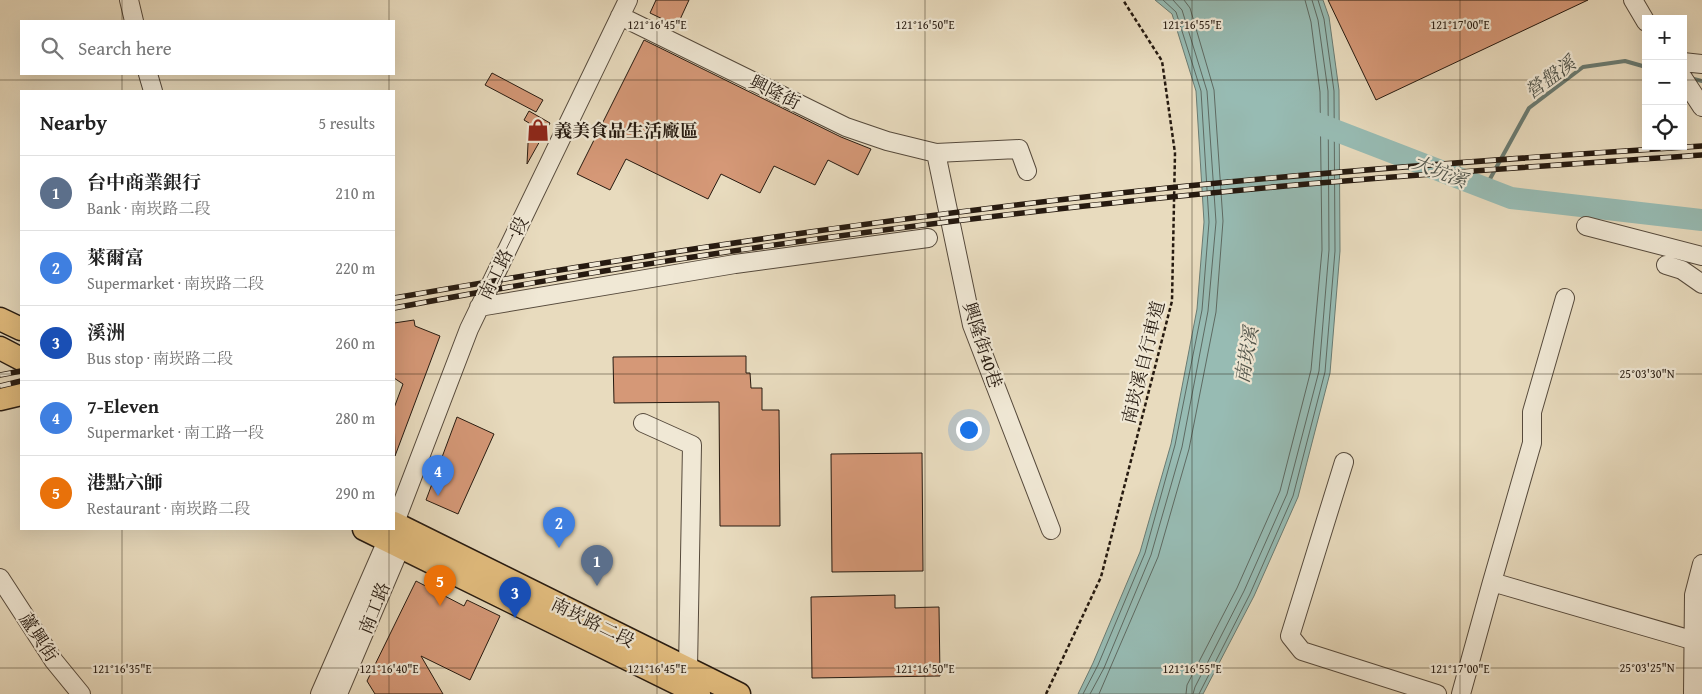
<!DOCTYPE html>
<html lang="en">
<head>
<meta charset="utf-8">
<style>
  :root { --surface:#fff; --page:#f6f6f6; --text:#222; --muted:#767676; --line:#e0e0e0; --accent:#0f766e }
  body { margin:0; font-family:"Gentium Book Plus","Noto Serif TC",serif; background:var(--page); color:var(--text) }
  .controls { position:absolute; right:15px; top:15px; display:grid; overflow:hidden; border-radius:0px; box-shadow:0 5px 20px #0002 }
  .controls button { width:45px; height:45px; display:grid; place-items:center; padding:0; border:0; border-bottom:1px solid var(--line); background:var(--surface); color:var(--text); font:25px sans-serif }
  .you { position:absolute; left:968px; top:429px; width:18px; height:18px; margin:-12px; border:4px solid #fff; border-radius:50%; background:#1a73e8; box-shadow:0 0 0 8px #1a73e833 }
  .badge { display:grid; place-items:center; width:32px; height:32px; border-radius:50%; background:var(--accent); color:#fff; font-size:16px; font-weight:700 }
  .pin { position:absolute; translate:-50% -41px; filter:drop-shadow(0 1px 2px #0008) }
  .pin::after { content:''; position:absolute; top:26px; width:18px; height:15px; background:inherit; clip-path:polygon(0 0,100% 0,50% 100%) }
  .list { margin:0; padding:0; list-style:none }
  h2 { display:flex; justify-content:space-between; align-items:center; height:65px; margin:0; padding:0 20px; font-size:21px }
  h2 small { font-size:16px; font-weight:400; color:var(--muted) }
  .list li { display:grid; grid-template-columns:32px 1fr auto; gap:15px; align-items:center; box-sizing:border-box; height:75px; padding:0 20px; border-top:1px solid var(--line) }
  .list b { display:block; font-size:19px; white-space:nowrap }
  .list p { margin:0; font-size:16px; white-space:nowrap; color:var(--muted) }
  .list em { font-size:16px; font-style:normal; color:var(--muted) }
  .icon { flex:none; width:28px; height:28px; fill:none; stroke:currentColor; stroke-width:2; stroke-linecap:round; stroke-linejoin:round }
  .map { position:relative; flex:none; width:1702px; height:694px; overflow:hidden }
  .search { position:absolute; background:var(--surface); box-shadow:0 5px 20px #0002; left:20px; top:20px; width:375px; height:55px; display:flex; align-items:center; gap:12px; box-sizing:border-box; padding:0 18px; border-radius:0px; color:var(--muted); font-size:19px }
  .panel { position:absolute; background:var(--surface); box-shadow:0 5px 20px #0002; left:20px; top:90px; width:375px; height:440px; border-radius:0px }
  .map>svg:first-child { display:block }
  .water { fill:#97bbb3; stroke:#6a7b72 }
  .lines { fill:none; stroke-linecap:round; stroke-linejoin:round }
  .shore { stroke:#5e6a62; stroke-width:1 }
  .stream { stroke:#6a7b72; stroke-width:4 }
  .river { stroke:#97bbb3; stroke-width:22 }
  .building { fill:#d59877; stroke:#261a10 }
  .minor-casing { stroke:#564a3c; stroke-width:20 }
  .major-casing { stroke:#261a10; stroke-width:25 }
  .path { stroke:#261a10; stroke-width:2.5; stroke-dasharray:4 2.5; stroke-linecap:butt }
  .minor { stroke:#f0e8d5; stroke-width:18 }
  .major { stroke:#e4be7f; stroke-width:22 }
  .rail-casing { stroke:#261a10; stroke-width:5.5 }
  .rail { stroke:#f0e8d5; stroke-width:4; stroke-dasharray:11; stroke-linecap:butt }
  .ticks { fill:none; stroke:#261a10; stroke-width:1; stroke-opacity:0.45 }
  .labels { text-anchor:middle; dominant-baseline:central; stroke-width:4.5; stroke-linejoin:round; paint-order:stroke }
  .street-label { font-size:18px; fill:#261a10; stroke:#f0e8d5 }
  .poi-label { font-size:18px; font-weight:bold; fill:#261a10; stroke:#f0e8d5; text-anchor:start }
  .water-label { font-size:19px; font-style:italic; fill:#4e5249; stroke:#f0e8d5 }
  .ticks-label { font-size:12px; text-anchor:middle; fill:#261a10; stroke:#f0e8d5; stroke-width:4.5; stroke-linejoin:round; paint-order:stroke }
</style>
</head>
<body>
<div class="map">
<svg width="1702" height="694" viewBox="0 0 1702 694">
  <rect width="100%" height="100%" fill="#e8dbbe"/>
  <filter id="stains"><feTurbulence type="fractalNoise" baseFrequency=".004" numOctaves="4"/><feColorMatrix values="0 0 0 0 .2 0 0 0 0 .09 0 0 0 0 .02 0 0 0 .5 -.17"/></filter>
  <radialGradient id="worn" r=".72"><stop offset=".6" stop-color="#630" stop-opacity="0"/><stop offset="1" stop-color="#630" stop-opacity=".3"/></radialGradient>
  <path class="water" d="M1155 0H1323L1329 17 1339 90 1340 251 1330 373 1298 497 1254 596 1203 694H1078L1093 663 1140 552 1171 444 1197 309 1204 222 1196 91 1172 14Z"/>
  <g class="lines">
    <path class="shore" d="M1083 694 1098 665 1145 553 1175 445 1202 310 1209 222 1201 91 1176 12 1163 0
      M1090 694 1104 668 1151 555 1182 447 1208 311 1216 222 1207 91 1182 10 1173 0
      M1099 694 1158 557 1189 449 1216 312 1223 221 1214 90 1190 8 1184 0
      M1186 694 1187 685 1237 588 1280 491 1311 370 1322 250 1320 92 1311 22 1305 0
      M1193 694 1195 687 1244 591 1287 494 1319 371 1329 250 1328 91 1318 20 1312 0
      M1199 694 1250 594 1293 496 1325 372 1335 251 1334 91 1324 19 1318 0"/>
    <path class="stream" d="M1690 78 1702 81
      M1485 188 1529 108 1583 67 1625 61 1646 67"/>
    <path class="river" d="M1311 121 1511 198 1702 220"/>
  </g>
  <path class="building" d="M656 0H689L677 26 650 13Z
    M1328 0H1588L1376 100Z
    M644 40 841 137 871 149 858 175 828 160 815 185 774 166 760 193 721 174 708 199 626 159 610 190 577 174Z
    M492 73 543 100 536 112 485 85Z
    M529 111 550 123 527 164 529 123 524 120Z
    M414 320 415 326 440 336 395 456 394 408 403 384 394 378V323Z
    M746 356V373H750L751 388H762V410H779L780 526H720L719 402 614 403 613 357Z
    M457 417 494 434 458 514 426 500Z
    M922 453 923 571 832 572 831 454Z
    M416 581 464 606 467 600 500 616 470 680 421 656 443 694H375L367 681Z
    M895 595V608L939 607 940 676 812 678 811 597Z"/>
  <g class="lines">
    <defs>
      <path id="minor" d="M129 0 134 21
        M1633 0 1646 22
        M620 16 846 127 887 141 936 153 1019 149 1027 171
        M1683 62 1702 64
        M148 74 153 91
        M1683 78 1702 107
        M936 153 972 325 1051 530
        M1586 226 1702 256
        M1666 265 1682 270 1702 284
        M479 307 735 264 928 238
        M643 423 692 445 688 669
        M1344 462 1290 636 1302 651 1437 694
        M394 525 469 329 628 0
        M0 578 54 661 81 694
        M1492 582 1532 443V412L1565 298
        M320 694 392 529
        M338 694 400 548 397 536
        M1461 694 1492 582 1702 643
        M1693 694 1694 595 1702 564"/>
      <path id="major" d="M0 319 21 329
        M0 348 21 359
        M0 399 21 394
        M394 523 739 694
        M364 529 699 694"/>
    </defs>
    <use href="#minor" class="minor-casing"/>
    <use href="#major" class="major-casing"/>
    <path class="path" d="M1046 694 1101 577 1172 301 1175 153 1162 61 1123 0"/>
    <use href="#minor" class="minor"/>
    <use href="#major" class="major"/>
    <defs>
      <path id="rail" d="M394 298C657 252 921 213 1187 186 1358 169 1530 157 1702 146
        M394 308C699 250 1009 210 1319 183 1446 172 1574 164 1702 155
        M0 375 21 371
        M0 386 21 381"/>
    </defs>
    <use href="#rail" class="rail-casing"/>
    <use href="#rail" class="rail"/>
  </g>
  <path class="ticks" d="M122 0V21M389 0V21M657 0V694M925 0V694M1192 0V694M1460 0V694M122 74V91M389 74V91M0 80H1646M1683 80H1702M0 374H21M394 374H1702M122 529V694M389 529V694M0 668H1702"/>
  <defs>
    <symbol id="shop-bare" viewBox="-9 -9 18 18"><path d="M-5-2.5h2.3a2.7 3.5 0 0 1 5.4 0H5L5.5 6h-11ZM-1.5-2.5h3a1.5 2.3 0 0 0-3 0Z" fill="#8f2418" stroke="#f0e8d5" stroke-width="2.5" paint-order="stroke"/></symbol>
  </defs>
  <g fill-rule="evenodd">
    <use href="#shop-bare" x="522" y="114" width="32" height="32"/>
  </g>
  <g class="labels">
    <g class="street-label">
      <text transform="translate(775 92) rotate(26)">興隆街</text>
      <text transform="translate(503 258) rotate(-64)">南工路一段</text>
      <text transform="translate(983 345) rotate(72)">興隆街40巷</text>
      <text transform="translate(1143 362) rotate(-76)">南崁溪自行車道</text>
      <text transform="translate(374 608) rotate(-68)">南工路</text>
      <text transform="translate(593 622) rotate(26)">南崁路二段</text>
      <text transform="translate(39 637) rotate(57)">蘆興街</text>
    </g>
    <g class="poi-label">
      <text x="554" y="130">義美食品生活廠區</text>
    </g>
    <g class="water-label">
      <text transform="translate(1550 77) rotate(-36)">營盤溪</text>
      <text transform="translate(1440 171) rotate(21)">大坑溪</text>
      <text transform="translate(1246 355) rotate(-80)">南崁溪</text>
    </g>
  </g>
  <g class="ticks-label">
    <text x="657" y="29">121°16'45"E</text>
    <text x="925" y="29">121°16'50"E</text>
    <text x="1192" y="29">121°16'55"E</text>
    <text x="1460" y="29">121°17'00"E</text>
    <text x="1647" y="378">25°03'30"N</text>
    <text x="1647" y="672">25°03'25"N</text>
    <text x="122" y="673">121°16'35"E</text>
    <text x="389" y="673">121°16'40"E</text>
    <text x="657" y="673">121°16'45"E</text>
    <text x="925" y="673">121°16'50"E</text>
    <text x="1192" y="673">121°16'55"E</text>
    <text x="1460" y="673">121°17'00"E</text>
  </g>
  <rect width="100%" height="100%" filter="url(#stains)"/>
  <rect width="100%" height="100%" fill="url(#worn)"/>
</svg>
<div class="controls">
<button>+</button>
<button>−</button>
<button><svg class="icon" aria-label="locate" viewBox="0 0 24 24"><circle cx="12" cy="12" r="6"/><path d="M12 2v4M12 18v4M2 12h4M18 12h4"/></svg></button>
</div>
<div class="you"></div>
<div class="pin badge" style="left:597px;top:586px;background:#5c6f8a">1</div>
<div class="pin badge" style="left:559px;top:548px;background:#3f7fe0">2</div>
<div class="pin badge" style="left:515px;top:618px;background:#1a4fb4">3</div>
<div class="pin badge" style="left:438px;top:496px;background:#3f7fe0">4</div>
<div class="pin badge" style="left:440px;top:606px;background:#e8710a">5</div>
<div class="search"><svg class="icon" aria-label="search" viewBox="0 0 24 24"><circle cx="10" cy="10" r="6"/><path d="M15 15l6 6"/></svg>Search here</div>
<section class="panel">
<h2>Nearby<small>5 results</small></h2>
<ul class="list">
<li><span class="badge" style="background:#5c6f8a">1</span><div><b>台中商業銀行</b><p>Bank · 南崁路二段</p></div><em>210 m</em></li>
<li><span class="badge" style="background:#3f7fe0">2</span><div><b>萊爾富</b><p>Supermarket · 南崁路二段</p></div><em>220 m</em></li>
<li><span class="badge" style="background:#1a4fb4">3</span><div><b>溪洲</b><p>Bus stop · 南崁路二段</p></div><em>260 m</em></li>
<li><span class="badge" style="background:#3f7fe0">4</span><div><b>7-Eleven</b><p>Supermarket · 南工路一段</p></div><em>280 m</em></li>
<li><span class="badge" style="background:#e8710a">5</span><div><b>港點六師</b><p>Restaurant · 南崁路二段</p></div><em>290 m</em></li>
</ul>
</section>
</div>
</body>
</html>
